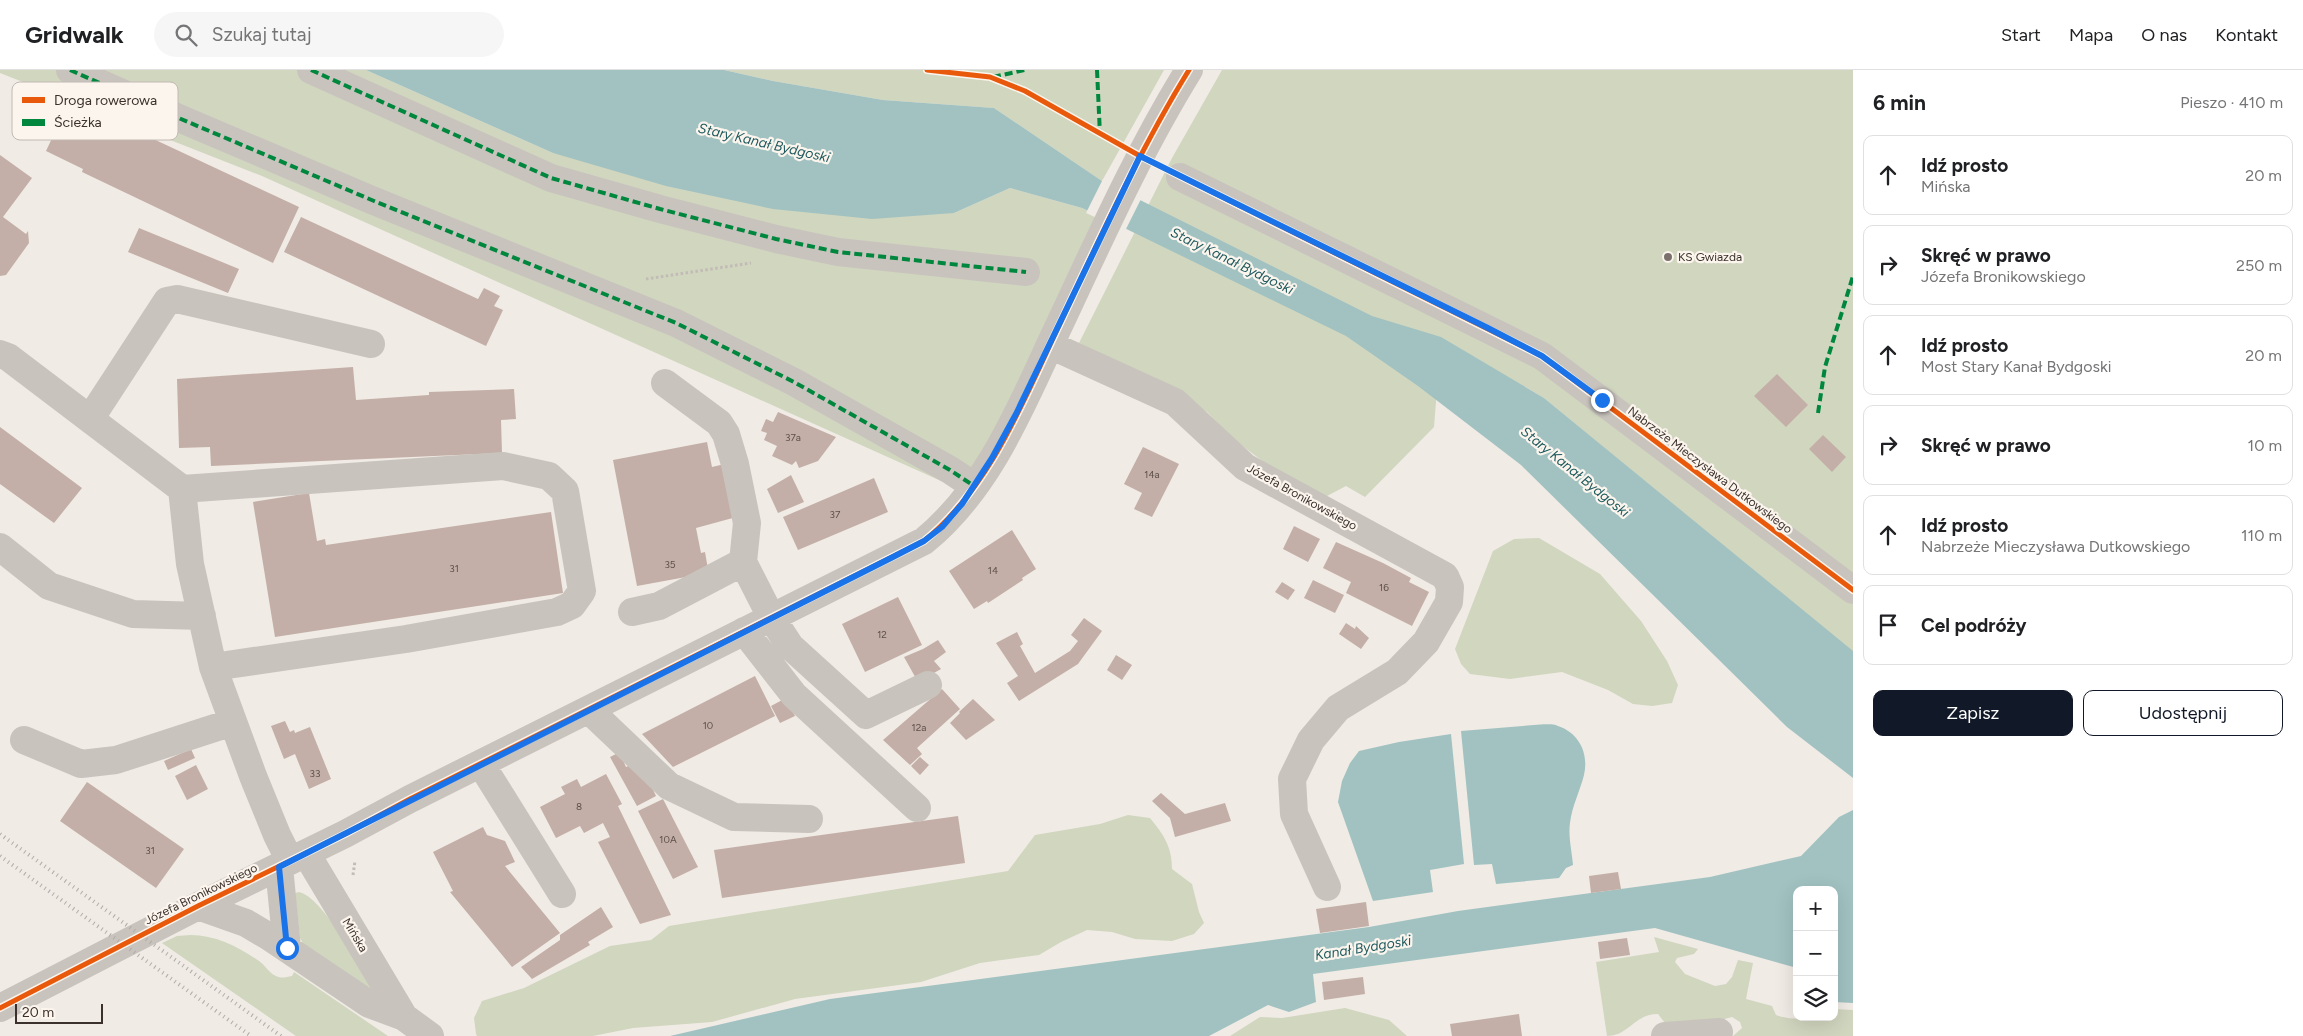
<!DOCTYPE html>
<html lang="pl">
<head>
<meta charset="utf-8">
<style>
  :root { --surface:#fff; --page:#f6f6f6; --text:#202124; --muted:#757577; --line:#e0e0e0; --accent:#111827 }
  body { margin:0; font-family:Figtree,sans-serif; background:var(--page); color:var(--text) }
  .controls { position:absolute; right:15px; bottom:15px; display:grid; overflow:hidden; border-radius:10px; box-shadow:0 5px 20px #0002 }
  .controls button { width:45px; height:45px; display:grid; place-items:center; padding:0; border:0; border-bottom:1px solid var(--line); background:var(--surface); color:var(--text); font:25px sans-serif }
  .scale { position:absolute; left:15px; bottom:12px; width:88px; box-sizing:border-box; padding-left:5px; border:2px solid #3b302b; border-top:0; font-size:14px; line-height:18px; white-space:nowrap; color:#3b302b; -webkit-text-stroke:4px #fbf5ee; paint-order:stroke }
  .stop { position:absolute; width:15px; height:15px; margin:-11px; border:4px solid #1a73e8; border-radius:50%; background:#fff }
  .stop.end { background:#1a73e8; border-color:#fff; box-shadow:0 1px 5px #0008 }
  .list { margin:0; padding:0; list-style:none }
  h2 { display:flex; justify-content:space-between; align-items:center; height:65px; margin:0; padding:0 20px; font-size:21px }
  h2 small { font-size:16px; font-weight:400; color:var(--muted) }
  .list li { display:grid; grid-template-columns:32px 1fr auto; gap:15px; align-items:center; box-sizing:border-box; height:80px; margin:0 10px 10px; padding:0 10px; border:1px solid var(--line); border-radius:10px }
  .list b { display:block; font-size:19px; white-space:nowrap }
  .list p { margin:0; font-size:16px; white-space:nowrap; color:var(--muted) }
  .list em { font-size:16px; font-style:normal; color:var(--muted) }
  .actions { display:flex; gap:10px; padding:15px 20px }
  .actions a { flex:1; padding:11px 0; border:1px solid var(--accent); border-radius:10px; text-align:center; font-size:18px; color:var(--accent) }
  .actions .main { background:var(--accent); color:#fff }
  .icon { flex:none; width:28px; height:28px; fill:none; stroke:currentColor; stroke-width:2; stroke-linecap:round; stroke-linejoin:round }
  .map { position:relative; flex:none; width:1853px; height:966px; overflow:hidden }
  header { display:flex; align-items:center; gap:30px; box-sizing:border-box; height:70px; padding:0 25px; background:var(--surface); border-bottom:1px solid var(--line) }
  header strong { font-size:24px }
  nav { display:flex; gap:28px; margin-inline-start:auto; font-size:18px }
  .search { width:350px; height:45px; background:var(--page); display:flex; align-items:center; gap:12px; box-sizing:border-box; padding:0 18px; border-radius:28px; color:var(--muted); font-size:19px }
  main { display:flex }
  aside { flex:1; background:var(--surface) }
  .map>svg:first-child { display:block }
  .green { fill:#d1d6bf }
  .water { fill:#a1c2c1 }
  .pier { fill:#f0ebe5 }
  .building { fill:#c3afa7 }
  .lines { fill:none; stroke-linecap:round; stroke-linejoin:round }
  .path { stroke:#c2bbb6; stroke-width:3; stroke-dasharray:2.5 2.5; stroke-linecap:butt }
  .minor { stroke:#c9c3be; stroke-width:28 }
  .rail { stroke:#b1aca8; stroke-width:4; stroke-dasharray:1 4; stroke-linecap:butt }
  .quiet { stroke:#00873e; stroke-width:4; stroke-dasharray:8 4; stroke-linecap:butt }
  .cycleway-casing { stroke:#fbf5ee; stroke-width:8 }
  .cycleway { stroke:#e8590c; stroke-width:5 }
  .route { stroke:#1a73e8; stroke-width:6 }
  .poi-dot { fill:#7a716c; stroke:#fbf5ee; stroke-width:2 }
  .labels { text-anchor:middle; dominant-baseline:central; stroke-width:4.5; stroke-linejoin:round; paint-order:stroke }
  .number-label { font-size:10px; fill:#5d504a }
  .poi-label { font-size:12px; fill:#3b302b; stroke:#fbf5ee; text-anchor:start }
  .street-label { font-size:12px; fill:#3b302b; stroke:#fbf5ee }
  .water-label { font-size:14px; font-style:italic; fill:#1f5a5e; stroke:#fbf5ee }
  .key { fill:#fbf5ee; stroke:#c1bab4; stroke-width:1 }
  .key-label { font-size:14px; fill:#3b302b }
</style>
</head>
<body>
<header>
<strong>Gridwalk</strong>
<div class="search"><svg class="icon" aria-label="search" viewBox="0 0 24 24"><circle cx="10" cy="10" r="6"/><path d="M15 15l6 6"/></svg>Szukaj tutaj</div>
<nav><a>Start</a><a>Mapa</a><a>O nas</a><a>Kontakt</a></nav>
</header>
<main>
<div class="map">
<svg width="1853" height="966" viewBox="0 0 1853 966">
  <rect width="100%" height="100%" fill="#f0ebe5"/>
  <path class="green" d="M0 0H366L553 83 954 143 1010 118 1082 138 1110 151 970 424 262 106 0 3Z
    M724 0H1164L1102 111 994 38 883 30 773 11Z
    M1222 0H1853V582L1544 328 1441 268 1434 357 1365 427 1346 416 1327 426 1313 423 1265 393 1232 368 1207 342 1079 273 1172 88Z
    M1539 468 1600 504 1641 551 1667 591 1678 615 1672 633 1652 636 1633 634 1608 620 1562 602 1510 609 1470 604 1461 594 1455 579 1493 481 1514 469Z
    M1128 745 1150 748C1164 765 1172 777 1172 799L1192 814 1199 842 1204 853 1194 864 1172 871 1135 869 1112 862 1087 860 1061 872 1039 885 980 893 921 912 795 929 712 952 633 958 593 966H477L476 964 474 948 482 931 524 918 610 876 651 870 669 856 1008 801 1035 765 1100 754Z
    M299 822C323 827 363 901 376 923L305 877 300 868 295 823Z
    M191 865C215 865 239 877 259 891 265 895 269 903 276 906 282 909 286 907 292 906L294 902 388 966H296L162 873 177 866Z
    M1654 867 1698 879 1694 884 1677 888 1675 892 1685 904 1715 916 1726 914 1732 907 1738 890 1753 893 1746 929 1772 936 1776 945C1795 952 1814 947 1834 947V939L1853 940V966H1733L1742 958 1740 952 1732 947 1705 954 1665 953 1658 944C1634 944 1629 966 1607 966L1596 892 1659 882Z
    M1345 938 1389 950 1407 966H1230L1260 947 1282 948Z"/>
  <path class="water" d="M366 0H724L773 11 883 30 994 38 1102 111 1372 246 1441 267 1544 328 1853 581V708L1787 657 1521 395 1418 316 1346 266 1110 151 1082 138 1010 118 954 143 872 149 773 139 666 116 553 83Z
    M1534 655C1541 655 1551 653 1558 656 1579 663 1589 683 1584 705 1580 721 1572 736 1570 753 1568 766 1572 782 1573 795L1566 798 1559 808 1496 814 1492 794 1474 795 1461 661Z
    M1451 664 1464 794 1430 800 1433 822 1373 831 1338 732 1342 711 1350 693 1359 681 1399 672Z
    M1853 740V933L1834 932V820H1797V898L1655 858 1313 904 1316 932 1289 942 1268 935 1209 966H670L830 929 1369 857 1458 841 1710 807 1801 786 1839 747Z"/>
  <path class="pier" d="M1103 109 1142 127 1125 161 1086 143Z"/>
  <path class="building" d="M70 30 299 137 273 193 82 102 83 99 46 81Z
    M0 85 32 108 3 147 26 164 28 161 29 173 6 205 0 206Z
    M301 147 478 229 484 218 500 226 494 236 503 240 486 276 284 182Z
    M139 158 239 199 228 223 128 182Z
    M353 297 356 330 429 325V322L514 319 516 349 501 350 502 383 211 396 210 377 179 378 177 309Z
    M1777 304 1808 335 1786 357 1754 326Z
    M778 342 822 361 836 367 818 391 799 398 796 391 792 395 772 386 777 376 764 370 767 363 761 361 766 349 773 352Z
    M0 357 82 418 54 453 0 414Z
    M1823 365 1846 387 1832 402 1809 379Z
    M707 372 712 397 729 393 740 446 696 458 701 483 705 482 709 505 686 507 637 516 613 390Z
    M1143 377 1179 394 1152 447 1134 439 1142 423 1124 414Z
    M791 405 804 432 778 443 767 419Z
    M874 408 888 442 798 480 783 447Z
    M309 423 317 471 325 469 326 475 551 442 563 523 275 567 253 432Z
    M1294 456 1320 469 1308 492 1283 479Z
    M1012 460 1036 499 1022 508 1023 510 988 533 987 531 974 539 949 501Z
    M1336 472 1383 493 1411 508 1409 512 1429 522 1412 556 1346 523 1351 512 1323 498Z
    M1313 510 1344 525 1335 543 1304 528Z
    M1282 512 1295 520 1288 530 1275 522Z
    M898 527 922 575 865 602 842 554Z
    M1084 548 1102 561 1078 594 1019 631 1007 613 1018 606 996 573 1017 562 1023 574 1020 576 1035 603 1070 581 1078 571 1071 565Z
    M1346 553 1355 559 1356 556 1369 568 1361 579 1339 564Z
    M938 570 946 582 934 591 941 599 918 612 904 587 923 579Z
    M1116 585 1132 595 1122 610 1107 600Z
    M755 606 775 646 673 697 642 664Z
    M942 619 960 639 917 678 922 684 910 695 883 670Z
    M786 628 795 646 780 653 771 636Z
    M973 629 995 650 966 670 950 653 960 643 959 642Z
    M285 651 290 662 294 660 295 663 310 657 331 709 309 719 295 684 284 689 271 656Z
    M191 679 195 688 168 700 164 691Z
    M616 684 622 688 626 697 633 694 645 703 656 726 637 736 610 687Z
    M920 687 929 695 920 705 911 696Z
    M196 695 208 719 187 730 175 706Z
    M606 704 622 734 618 736 671 845 640 854 598 772 610 767 603 753 584 763 580 756 556 768 540 737 565 724 561 717 577 709 581 717Z
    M87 712 184 779 156 818 60 751Z
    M1161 723 1185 744 1225 733 1231 751 1175 767 1170 748 1152 731Z
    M663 729 698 797 673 809 638 741Z
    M958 746 965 793 722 828 714 780Z
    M483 757 487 765 505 771 515 792 505 796 560 863 512 897 450 822 453 821 433 782Z
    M1618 802 1621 819 1591 823 1589 806Z
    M1366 832 1369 856 1320 863 1316 839Z
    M601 837 613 857 588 872 590 875 532 909 521 897 560 870V865Z
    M1627 868 1630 885 1600 889 1598 872Z
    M1363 907 1365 924 1324 930 1322 912Z
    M1519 944 1522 966H1452L1450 954Z"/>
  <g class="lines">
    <path class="path" d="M927 0 990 7 1025 21 1117 73
      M646 209 751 193
      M353 805 355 791"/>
    <path class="minor" d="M70 0 181 49 374 131 676 253 794 312 950 400 974 416
      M311 0 551 108 660 139 776 169 838 182 1026 202
      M1180 107 1542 286 1853 520
      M1050 275 1175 332 1245 397 1445 506 1450 517 1449 532 1426 572 1397 602 1338 638 1311 670 1292 709 1294 744 1327 817
      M0 284 8 287 182 419 190 494 213 597 253 706 277 765 290 791
      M665 313 719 353 726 364 735 394 747 453 743 492
      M90 349 167 231 177 229 371 274
      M182 419 503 396 549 406 565 421 582 521 572 535 557 542 406 569 213 597
      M0 477 49 516 133 544 202 546
      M632 542 659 536 743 492 771 547 790 576 866 645 928 615
      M744 561 794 625 917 738
      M589 640 669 716 734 747 809 749
      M24 670 81 694 116 690 233 652
      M481 694 562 824
      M306 783 404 947
      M279 797 287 878
      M198 836 246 853 268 866 369 934 404 947 430 966
      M0 938 198 836 345 764 410 729 924 471C988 419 1021 337 1055 264 1097 175 1137 84 1189 0
      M1665 966 1719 962"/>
    <path class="rail" d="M0 764 281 966
      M0 786 251 966"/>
    <path class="quiet" d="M70 0 181 49 374 131 676 253 794 312 950 400 974 416
      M311 0 551 108 660 139 776 169 838 182 1026 202
      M1097 0 1100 65
      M993 7 1025 0
      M1818 343 1825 297 1853 206"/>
    <defs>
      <path id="cycleway" d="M927 0 990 7 1025 21 1140 86 1542 286 1853 520
        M0 938 198 836 345 764 410 729 924 471C988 419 1021 337 1055 264 1097 175 1137 84 1189 0"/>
    </defs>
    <use href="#cycleway" class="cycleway-casing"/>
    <use href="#cycleway" class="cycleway"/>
  </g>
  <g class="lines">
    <path class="route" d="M287 878 279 797 891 488 924 471 942 457 962 434 992 388 1016 344 1140 86 1488 258 1542 286 1602 330"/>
  </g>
  <circle class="poi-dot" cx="1668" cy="187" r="5"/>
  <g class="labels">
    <g class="number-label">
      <text x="793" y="367">37a</text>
      <text x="1152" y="404">14a</text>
      <text x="835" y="444">37</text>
      <text x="670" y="494">35</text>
      <text x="454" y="498">31</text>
      <text x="993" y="500">14</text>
      <text x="1384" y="517">16</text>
      <text x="882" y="564">12</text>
      <text x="708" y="655">10</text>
      <text x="919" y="657">12a</text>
      <text x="315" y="703">33</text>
      <text x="579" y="736">8</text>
      <text x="668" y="769">10A</text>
      <text x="150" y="780">31</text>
    </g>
    <g class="poi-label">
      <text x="1678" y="187">KS Gwiazda</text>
    </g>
    <g class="street-label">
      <text transform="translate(1710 400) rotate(37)">Nabrzeże Mieczysława Dutkowskiego</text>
      <text transform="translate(1302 427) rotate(29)">Józefa Bronikowskiego</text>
      <text transform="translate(201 824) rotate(-26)">Józefa Bronikowskiego</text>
      <text transform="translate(355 865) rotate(59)">Mińska</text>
    </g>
    <g class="water-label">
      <text transform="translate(764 73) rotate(13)">Stary Kanał Bydgoski</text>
      <text transform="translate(1232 191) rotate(26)">Stary Kanał Bydgoski</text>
      <text transform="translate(1575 402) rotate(39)">Stary Kanał Bydgoski</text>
      <text transform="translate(1363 878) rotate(-9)">Kanał Bydgoski</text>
    </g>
  </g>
  <rect x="12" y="12" width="166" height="58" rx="8" class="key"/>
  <rect x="22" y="27" width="23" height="6" fill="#e8590c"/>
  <rect x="22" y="49" width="23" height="7" fill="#00873e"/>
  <g class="key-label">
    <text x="54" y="35">Droga rowerowa</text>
    <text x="54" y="57">Ścieżka</text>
  </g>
</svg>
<div class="controls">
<button>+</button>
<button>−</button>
<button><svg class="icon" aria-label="layers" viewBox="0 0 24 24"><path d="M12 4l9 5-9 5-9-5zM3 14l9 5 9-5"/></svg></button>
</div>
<div class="scale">20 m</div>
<div class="stop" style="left:287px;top:878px"></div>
<div class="stop end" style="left:1602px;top:330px"></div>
</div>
<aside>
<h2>6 min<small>Pieszo · 410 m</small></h2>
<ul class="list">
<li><svg class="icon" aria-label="ahead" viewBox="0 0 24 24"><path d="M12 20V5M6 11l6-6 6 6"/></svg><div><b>Idź prosto</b><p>Mińska</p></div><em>20 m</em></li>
<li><svg class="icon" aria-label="right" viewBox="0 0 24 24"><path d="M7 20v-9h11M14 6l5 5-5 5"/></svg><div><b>Skręć w prawo</b><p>Józefa Bronikowskiego</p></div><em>250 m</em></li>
<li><svg class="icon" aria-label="ahead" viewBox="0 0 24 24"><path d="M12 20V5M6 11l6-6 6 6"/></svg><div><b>Idź prosto</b><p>Most Stary Kanał Bydgoski</p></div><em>20 m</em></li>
<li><svg class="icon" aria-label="right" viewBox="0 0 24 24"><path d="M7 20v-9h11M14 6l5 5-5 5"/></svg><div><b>Skręć w prawo</b></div><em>10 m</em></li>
<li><svg class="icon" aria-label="ahead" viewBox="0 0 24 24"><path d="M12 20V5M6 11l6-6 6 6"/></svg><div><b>Idź prosto</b><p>Nabrzeże Mieczysława Dutkowskiego</p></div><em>110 m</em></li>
<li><svg class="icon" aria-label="arrive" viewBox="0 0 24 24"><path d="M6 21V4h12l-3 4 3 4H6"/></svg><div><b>Cel podróży</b></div></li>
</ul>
<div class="actions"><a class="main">Zapisz</a><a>Udostępnij</a></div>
</aside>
</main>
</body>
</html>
